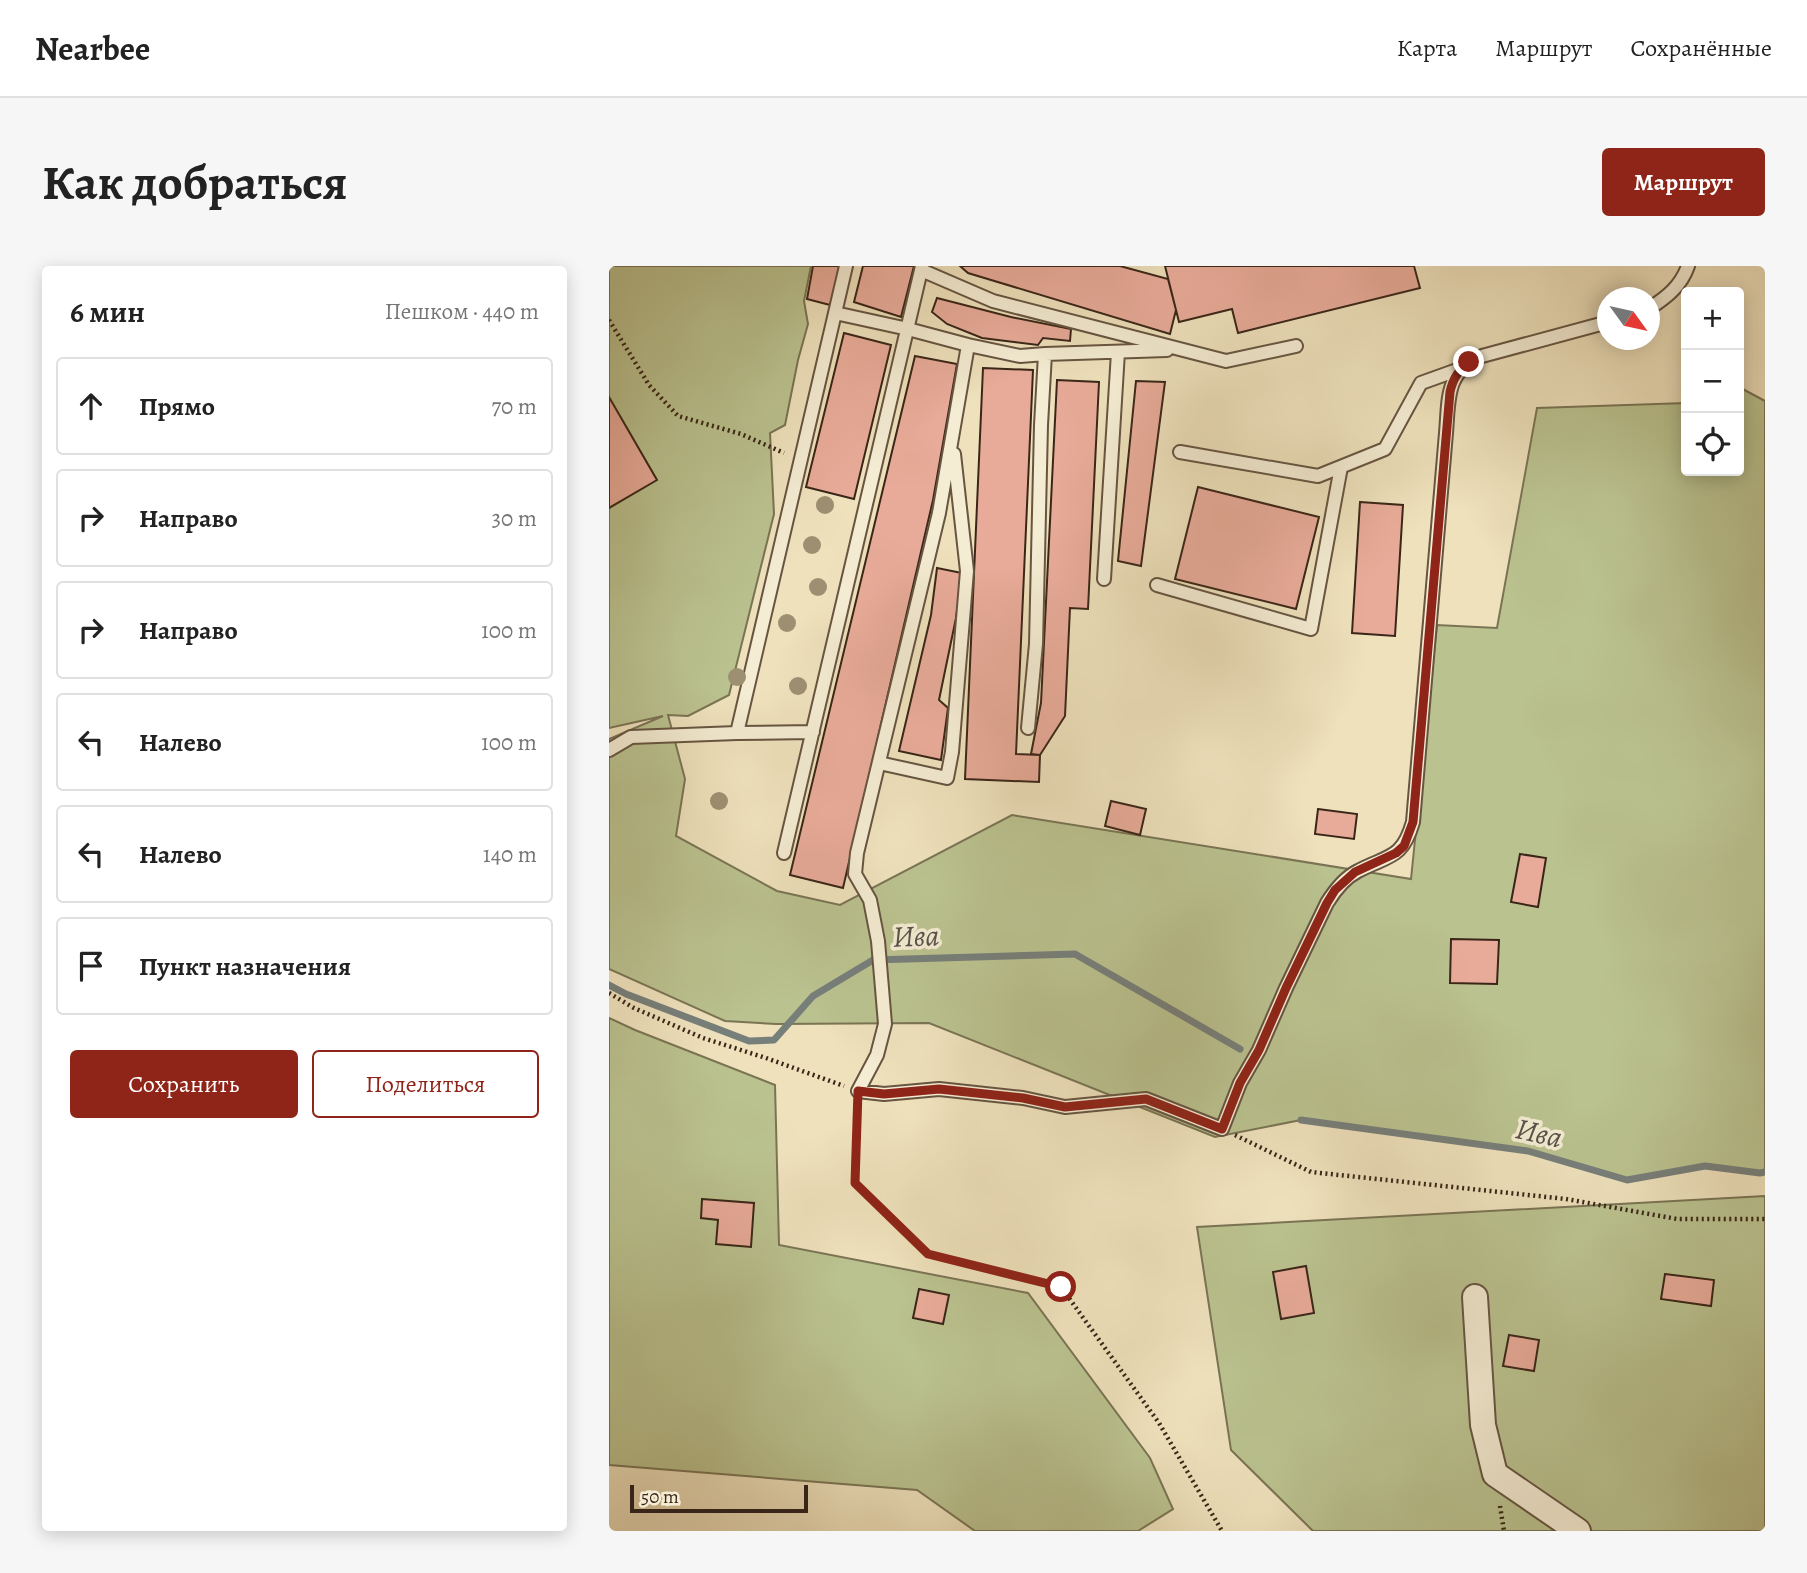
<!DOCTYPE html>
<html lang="ru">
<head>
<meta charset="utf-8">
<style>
  :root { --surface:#fff; --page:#f6f6f6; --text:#222; --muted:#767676; --line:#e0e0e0; --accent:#8f2418 }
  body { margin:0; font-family:Alegreya,serif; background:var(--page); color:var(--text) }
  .controls { position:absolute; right:21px; top:21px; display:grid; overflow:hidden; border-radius:7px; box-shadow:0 4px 18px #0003 }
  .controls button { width:63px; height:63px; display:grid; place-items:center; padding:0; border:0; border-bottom:2px solid var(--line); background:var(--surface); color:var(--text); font:35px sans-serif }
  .compass { position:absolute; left:988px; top:21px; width:63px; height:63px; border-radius:50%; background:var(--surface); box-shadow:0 4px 18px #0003; rotate:123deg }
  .scale { position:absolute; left:21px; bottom:18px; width:178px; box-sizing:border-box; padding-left:7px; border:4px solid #3a2618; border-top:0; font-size:19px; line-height:24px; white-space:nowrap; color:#3a2618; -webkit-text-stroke:5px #f4ecd3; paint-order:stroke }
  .stop { position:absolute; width:21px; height:21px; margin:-16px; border:5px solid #8f2418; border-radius:50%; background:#fff }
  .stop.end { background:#8f2418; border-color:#fff; box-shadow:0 2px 7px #0008 }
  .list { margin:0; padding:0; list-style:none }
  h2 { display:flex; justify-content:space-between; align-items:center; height:91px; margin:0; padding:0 28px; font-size:30px }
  h2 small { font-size:23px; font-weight:400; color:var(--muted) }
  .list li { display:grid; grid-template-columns:46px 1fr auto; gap:21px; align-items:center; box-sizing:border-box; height:98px; margin:0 14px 14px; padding:0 14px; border:2px solid var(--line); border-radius:7px }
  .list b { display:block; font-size:26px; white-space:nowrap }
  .list em { font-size:23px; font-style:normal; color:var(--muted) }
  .actions { display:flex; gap:14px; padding:21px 28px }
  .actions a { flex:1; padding:16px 0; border:2px solid var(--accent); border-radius:7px; text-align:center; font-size:24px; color:var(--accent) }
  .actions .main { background:var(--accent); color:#fff }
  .icon { flex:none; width:38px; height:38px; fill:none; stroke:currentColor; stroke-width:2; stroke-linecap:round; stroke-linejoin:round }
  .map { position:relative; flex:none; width:1156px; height:1265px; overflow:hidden; border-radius:7px }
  header { display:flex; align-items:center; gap:42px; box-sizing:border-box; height:98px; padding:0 35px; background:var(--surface); border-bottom:2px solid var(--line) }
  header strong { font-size:33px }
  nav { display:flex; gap:38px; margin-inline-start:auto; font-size:24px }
  .intro { display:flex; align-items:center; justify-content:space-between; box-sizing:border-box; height:168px; padding:0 42px }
  h1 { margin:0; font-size:49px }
  .button { padding:18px 32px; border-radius:7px; background:var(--accent); color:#fff; font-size:24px; font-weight:700 }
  main { display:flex; gap:42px; padding:0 42px }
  aside { flex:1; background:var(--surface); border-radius:7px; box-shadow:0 4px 18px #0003 }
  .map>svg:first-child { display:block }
  .green { fill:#bac28f; stroke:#7a7454; stroke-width:2 }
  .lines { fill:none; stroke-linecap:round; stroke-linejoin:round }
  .stream { stroke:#777f7a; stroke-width:7 }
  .building { fill:#e8ab99; stroke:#3a2618; stroke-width:2 }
  .lane-casing { stroke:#675541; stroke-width:16 }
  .street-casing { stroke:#675541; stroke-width:28 }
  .path { stroke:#3a2618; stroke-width:4.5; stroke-dasharray:2 3.5; stroke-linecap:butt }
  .lane { stroke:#f4ecd3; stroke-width:12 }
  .street { stroke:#f4ecd3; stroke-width:24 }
  .tree { fill:#9d9072 }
  .route { stroke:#8f2418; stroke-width:9 }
  .labels { text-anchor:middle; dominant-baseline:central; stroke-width:7; stroke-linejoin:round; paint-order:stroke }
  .water-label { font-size:30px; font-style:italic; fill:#585249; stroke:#f4ecd3 }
</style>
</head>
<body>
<header>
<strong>Nearbee</strong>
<nav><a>Карта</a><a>Маршрут</a><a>Сохранённые</a></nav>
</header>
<div class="intro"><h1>Как добраться</h1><a class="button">Маршрут</a></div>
<main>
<aside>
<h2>6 мин<small>Пешком · 440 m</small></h2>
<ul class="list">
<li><svg class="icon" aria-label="ahead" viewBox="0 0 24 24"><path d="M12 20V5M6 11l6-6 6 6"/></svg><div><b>Прямо</b></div><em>70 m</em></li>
<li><svg class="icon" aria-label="right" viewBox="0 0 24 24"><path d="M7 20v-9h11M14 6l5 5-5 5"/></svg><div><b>Направо</b></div><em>30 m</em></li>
<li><svg class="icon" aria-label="right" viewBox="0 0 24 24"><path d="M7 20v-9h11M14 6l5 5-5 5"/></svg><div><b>Направо</b></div><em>100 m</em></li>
<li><svg class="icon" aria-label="left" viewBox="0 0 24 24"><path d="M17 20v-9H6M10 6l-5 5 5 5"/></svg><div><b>Налево</b></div><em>100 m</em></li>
<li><svg class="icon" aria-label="left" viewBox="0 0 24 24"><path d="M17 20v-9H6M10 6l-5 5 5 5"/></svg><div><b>Налево</b></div><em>140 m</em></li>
<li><svg class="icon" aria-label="arrive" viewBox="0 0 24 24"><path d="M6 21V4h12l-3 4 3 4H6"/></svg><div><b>Пункт назначения</b></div></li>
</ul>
<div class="actions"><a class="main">Сохранить</a><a>Поделиться</a></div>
</aside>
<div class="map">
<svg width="1156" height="1265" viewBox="0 0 1156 1265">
  <rect width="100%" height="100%" fill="#eee1bc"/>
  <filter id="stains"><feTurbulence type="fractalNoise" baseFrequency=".00286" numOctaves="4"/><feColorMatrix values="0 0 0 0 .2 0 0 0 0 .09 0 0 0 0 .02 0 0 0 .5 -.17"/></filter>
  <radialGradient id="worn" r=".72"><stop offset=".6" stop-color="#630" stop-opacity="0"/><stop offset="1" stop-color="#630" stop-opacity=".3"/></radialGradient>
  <path class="green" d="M0 0H202L195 35 199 58 189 94 176 159 161 167 165 248 120 429 79 450 59 449 76 513 67 570 168 625 231 639 403 549 802 613 828 359 888 362 928 142 1077 137V205H1130V121L1156 135V906L1150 907 1096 900 1018 914 919 885 692 854 606 871 320 757 167 758 116 755 0 703V473L54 450 0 462Z
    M0 752 26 764 166 819 170 979 419 1027 541 1192 564 1243 529 1265H366L308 1224 0 1199Z
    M1156 930V1265H704L622 1184 588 961Z"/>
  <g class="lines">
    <path class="stream" d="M0 719 17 728 140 775 165 774 204 730 264 694 466 688 631 783
      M692 854 919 885 1018 914 1096 900 1151 907 1156 906"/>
  </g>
  <path class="building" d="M204 0H231L221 39 198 33Z
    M254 0H305L292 51 245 36Z
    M351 0H511L559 13 567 44 561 68 359 7Z
    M556 0H805L811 22 629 67 623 43 570 56Z
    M328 32 402 51 462 63 461 75 434 72 429 79 373 72 338 58 323 46Z
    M235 67 282 79 245 233 197 221Z
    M306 90 348 98 324 234 234 622 181 609Z
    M374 102 424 104 407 488 431 489 430 516 356 513Z
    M448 114 490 116 479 343 461 342 456 450 431 489 422 488 432 437Z
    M527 115 556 116 532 300 509 295Z
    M0 131 48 214 0 242Z
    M589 221 710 251 687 343 566 313Z
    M751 236 794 239 786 370 743 367Z
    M328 302 353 307 347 352 330 434 339 442 332 494 290 485 322 349Z
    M502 535 537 543 531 569 496 560Z
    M709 543 748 548 745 573 706 568Z
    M911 588 937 592 929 641 902 636Z
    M842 673 890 674 888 718 841 717Z
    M93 933 145 937 142 981 107 978 109 954 92 952Z
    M697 1000 705 1047 672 1053 664 1006Z
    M1056 1008 1105 1014 1102 1040 1052 1033Z
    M310 1023 340 1029 334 1058 304 1052Z
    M900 1069 930 1074 925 1105 894 1100Z"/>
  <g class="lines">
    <defs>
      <path id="lane" d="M312 4 384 35 617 95 687 80
        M1041 42C1058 31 1072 20 1079 0
        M226 47 299 63 359 79 330 247 248 587 246 608 261 634 269 675 276 758 268 789 249 825 275 828 330 823 414 832 456 841 537 833 613 863 631 817 650 784 677 722 718 637C726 624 735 612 749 605 779 589 793 594 804 556L837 167C840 132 836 106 873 90L999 56
        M359 79 411 90 436 88 432 159 427 378 419 462
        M436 88 558 84
        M571 186 709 210 776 183 812 117 851 103
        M495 313 509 86
        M548 319 702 363 732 201
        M128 467 237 0
        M0 484 22 471 128 467 204 466
        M270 497 338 512 343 486 358 305 345 188
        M175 587 313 0"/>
      <path id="street" d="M866 1031 874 1159 886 1208 969 1265"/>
    </defs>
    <use href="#lane" class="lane-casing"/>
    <use href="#street" class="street-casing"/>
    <path class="path" d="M0 54 40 119 69 150 132 168 175 187
      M0 727 25 742 94 772 157 792 235 820
      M249 840 246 917 319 988 452 1021 550 1157 613 1265
      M626 869 702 906 957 933 1068 953H1156
      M891 1240 895 1265"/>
    <use href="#lane" class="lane"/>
    <use href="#street" class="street"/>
  </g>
  <g class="tree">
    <circle cx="216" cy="239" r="9"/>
    <circle cx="203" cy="279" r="9"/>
    <circle cx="209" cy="321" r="9"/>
    <circle cx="178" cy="357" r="9"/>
    <circle cx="128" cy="411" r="9"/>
    <circle cx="189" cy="420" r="9"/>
    <circle cx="110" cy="535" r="9"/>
  </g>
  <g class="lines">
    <path class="route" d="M452 1021 319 988 246 917 249 825 275 828 330 823 414 832 456 841 537 833 613 863 631 817 650 784 677 722 718 637 726 624 746 606 787 587 795 580 804 556 841 126C844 112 850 104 860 96"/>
  </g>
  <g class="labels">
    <g class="water-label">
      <text transform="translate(307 670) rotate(-2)">Ива</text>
      <text transform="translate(930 867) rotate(13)">Ива</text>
    </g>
  </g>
  <rect width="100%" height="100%" filter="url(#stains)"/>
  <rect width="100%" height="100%" fill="url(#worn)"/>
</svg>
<div class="controls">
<button>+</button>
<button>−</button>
<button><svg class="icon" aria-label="locate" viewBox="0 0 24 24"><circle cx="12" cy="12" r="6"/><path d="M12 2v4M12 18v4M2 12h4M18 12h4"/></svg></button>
</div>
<svg class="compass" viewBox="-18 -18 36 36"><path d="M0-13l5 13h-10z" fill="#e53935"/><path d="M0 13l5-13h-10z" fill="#767676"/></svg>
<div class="scale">50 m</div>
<div class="stop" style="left:452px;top:1021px"></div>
<div class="stop end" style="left:860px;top:96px"></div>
</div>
</main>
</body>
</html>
